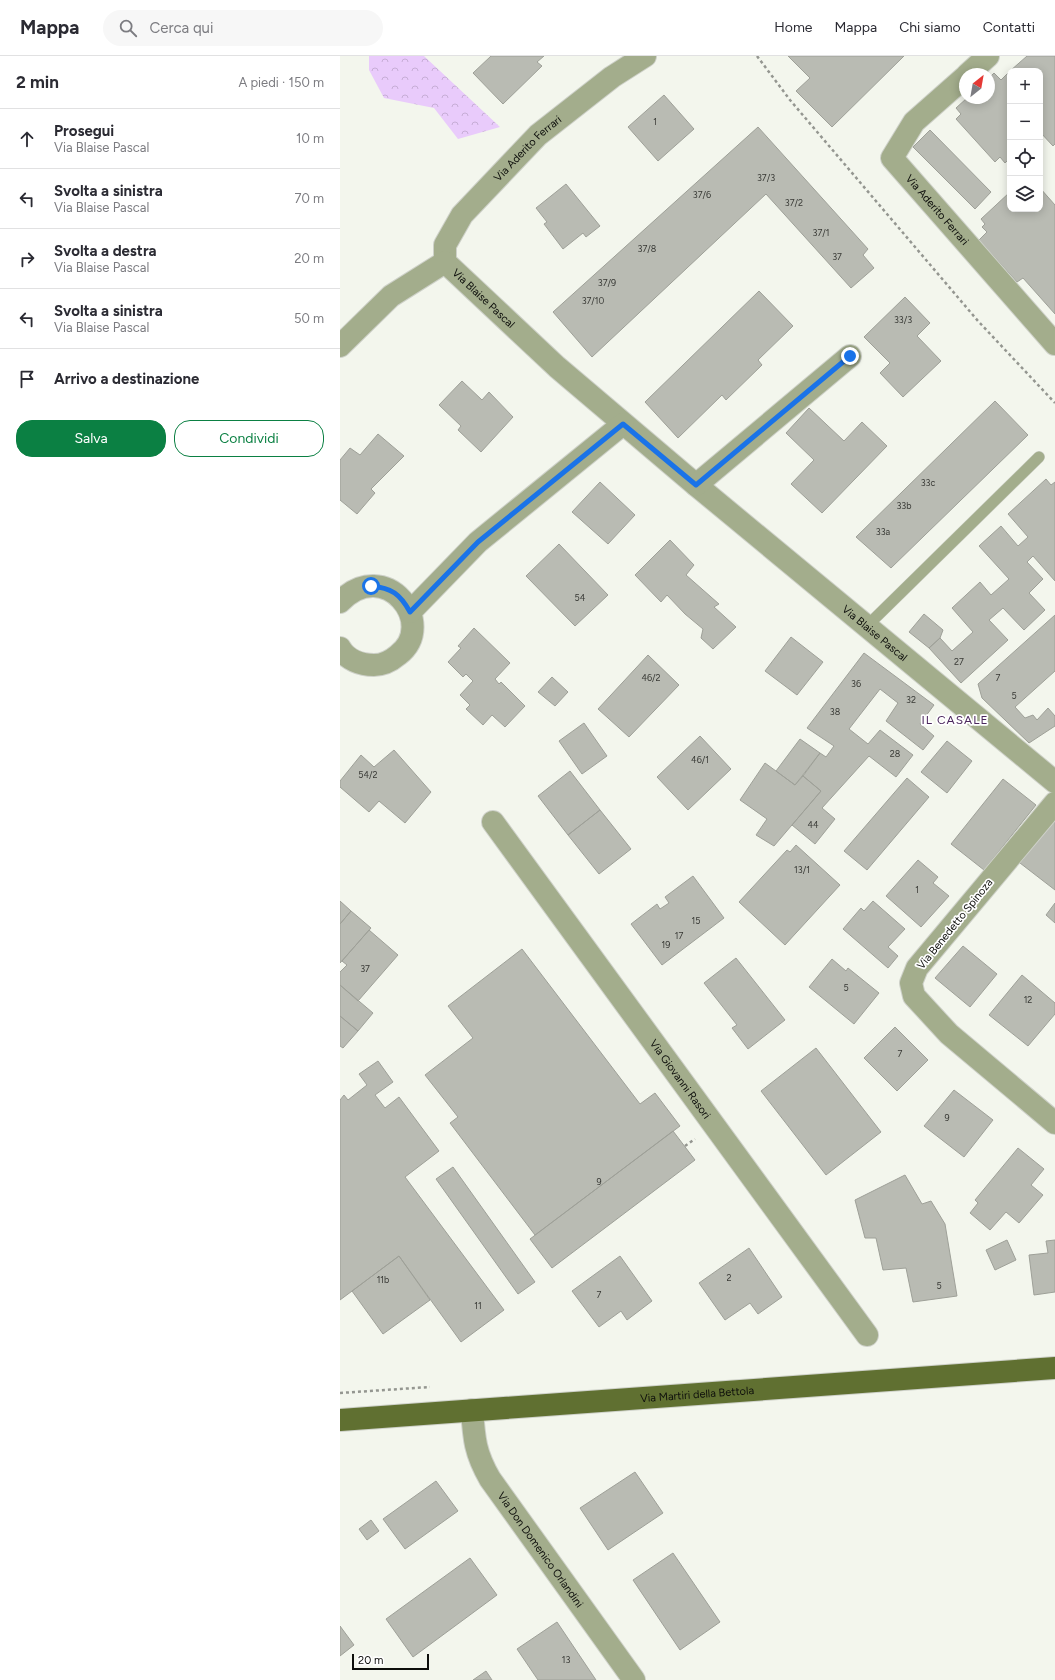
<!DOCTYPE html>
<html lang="it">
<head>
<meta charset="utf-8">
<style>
  :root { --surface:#fff; --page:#f7f7f7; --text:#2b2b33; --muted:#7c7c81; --line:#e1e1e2; --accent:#0b8043 }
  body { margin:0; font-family:Figtree,sans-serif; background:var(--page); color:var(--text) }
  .controls { position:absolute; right:12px; top:12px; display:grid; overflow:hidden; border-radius:8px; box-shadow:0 2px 10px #0003 }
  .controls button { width:36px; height:36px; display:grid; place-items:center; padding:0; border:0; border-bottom:1px solid var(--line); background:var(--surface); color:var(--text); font:20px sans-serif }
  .compass { position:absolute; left:619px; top:12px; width:36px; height:36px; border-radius:50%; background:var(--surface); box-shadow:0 2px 10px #0003; rotate:31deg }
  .scale { position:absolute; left:12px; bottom:10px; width:77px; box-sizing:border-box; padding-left:4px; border:2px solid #0d0e0b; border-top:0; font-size:11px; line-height:14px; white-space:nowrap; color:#0d0e0b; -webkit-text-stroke:3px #fff; paint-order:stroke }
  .stop { position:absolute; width:12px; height:12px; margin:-9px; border:3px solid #1a73e8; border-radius:50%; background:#fff }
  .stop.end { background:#1a73e8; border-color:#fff; box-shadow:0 1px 4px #0008 }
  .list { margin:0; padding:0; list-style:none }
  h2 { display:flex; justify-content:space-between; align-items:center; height:52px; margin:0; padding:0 16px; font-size:17px }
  h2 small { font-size:13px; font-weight:400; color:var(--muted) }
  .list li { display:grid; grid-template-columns:26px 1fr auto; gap:12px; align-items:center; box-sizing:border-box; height:60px; padding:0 16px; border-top:1px solid var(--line) }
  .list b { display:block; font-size:15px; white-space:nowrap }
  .list p { margin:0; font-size:13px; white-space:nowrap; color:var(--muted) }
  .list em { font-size:13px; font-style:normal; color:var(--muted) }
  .actions { display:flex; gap:8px; padding:12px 16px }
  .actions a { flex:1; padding:9px 0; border:1px solid var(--accent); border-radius:16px; text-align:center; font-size:14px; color:var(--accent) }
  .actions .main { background:var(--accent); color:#fff }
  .icon { flex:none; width:22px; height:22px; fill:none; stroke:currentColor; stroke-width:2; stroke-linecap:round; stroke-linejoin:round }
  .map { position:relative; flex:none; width:715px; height:1624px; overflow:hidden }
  header { display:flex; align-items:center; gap:24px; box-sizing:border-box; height:56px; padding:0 20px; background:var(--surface); border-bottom:1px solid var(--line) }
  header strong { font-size:19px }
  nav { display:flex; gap:22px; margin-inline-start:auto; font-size:14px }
  .search { width:280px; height:36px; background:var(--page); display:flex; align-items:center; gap:10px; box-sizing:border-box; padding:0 14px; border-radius:22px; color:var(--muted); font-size:15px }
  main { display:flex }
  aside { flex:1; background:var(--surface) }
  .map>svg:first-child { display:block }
  .forest { fill:url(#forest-crowns) }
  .building { fill:#b9bbb3; stroke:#9ea098 }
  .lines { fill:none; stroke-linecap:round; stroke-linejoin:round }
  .service-casing { stroke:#ced1c9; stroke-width:12 }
  .minor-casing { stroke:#ced1c9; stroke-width:24 }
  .primary-casing { stroke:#ced1c9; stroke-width:24 }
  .path { stroke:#949690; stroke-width:2.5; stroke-dasharray:3 3; stroke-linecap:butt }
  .service { stroke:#a3ad8c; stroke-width:11 }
  .minor { stroke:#a3ad8c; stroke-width:22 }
  .primary { stroke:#607031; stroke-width:22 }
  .route { stroke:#1a73e8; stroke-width:5 }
  .labels { text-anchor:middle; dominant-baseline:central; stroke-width:3.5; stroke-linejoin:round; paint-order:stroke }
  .number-label { font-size:9px; fill:#383935 }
  .street-label { font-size:11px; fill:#0d0e0b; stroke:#fff }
  .neighbourhood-label { font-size:12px; letter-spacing:1px; fill:#4b275e; stroke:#fff }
</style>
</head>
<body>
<header>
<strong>Mappa</strong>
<div class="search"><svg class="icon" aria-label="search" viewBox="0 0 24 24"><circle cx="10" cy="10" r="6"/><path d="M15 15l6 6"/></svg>Cerca qui</div>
<nav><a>Home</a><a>Mappa</a><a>Chi siamo</a><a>Contatti</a></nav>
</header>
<main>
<aside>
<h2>2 min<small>A piedi · 150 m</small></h2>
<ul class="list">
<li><svg class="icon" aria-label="ahead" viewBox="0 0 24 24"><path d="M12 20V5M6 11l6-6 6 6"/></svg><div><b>Prosegui</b><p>Via Blaise Pascal</p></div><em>10 m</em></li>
<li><svg class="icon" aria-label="left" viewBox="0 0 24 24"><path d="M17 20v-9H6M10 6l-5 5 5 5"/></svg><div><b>Svolta a sinistra</b><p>Via Blaise Pascal</p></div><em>70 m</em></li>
<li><svg class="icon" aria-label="right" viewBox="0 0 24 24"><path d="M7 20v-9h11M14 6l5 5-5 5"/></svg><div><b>Svolta a destra</b><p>Via Blaise Pascal</p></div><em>20 m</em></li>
<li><svg class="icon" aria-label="left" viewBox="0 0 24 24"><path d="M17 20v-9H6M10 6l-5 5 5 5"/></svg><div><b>Svolta a sinistra</b><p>Via Blaise Pascal</p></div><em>50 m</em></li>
<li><svg class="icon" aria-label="arrive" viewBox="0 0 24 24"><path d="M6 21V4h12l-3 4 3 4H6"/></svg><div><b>Arrivo a destinazione</b></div></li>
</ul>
<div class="actions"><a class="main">Salva</a><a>Condividi</a></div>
</aside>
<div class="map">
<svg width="715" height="1624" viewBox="0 0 715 1624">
  <defs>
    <pattern id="forest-crowns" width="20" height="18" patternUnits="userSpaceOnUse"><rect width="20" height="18" fill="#e9cbfb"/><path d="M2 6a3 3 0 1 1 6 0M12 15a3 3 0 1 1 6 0" fill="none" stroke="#c7add6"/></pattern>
  </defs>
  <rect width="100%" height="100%" fill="#f3f6ed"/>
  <path class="forest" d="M29 0H84L160 71 118 83 94 52 44 42 29 14Z"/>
  <path class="building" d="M151 0H204L197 6 202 10 163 48 133 17Z
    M448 0H564L492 71 456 35 470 22Z
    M687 0H715V88L713 90 700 76V15H670Z
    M670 15V102L665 107 660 101 655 106 616 63 621 58 616 52 627 42H649V22L654 17 661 24Z
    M324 39 354 73 318 105 288 71Z
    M418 71 528 193 523 199 534 212 511 232 426 138 252 301 213 256Z
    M590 74 651 136 635 153 573 91Z
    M226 128 260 170 246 181 243 177 223 193 204 168 207 166 196 152Z
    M700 132 715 149V258L683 222 677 226 639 184 647 176 642 171 645 168 641 163 670 136V153H700Z
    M419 235 453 270 418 304 422 309 386 344 382 339 338 382 305 346Z
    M565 241 590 267 577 280 601 305 563 341 540 317 550 307 524 281Z
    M122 325 142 344 149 336 173 361 141 396 118 374 121 370 99 349Z
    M655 345 688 379 551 512 516 481Z
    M469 352 504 385 522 366 547 390 482 457 451 428 474 404 446 377Z
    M38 378 64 400 31 433 35 437 17 458 0 444V404L10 392 20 399Z
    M706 423 711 429 715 426V525L693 500 687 506 703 523 689 537 705 554 684 574 663 552 649 564 668 584 621 627 589 592 600 582 612 595 633 576 612 552 640 526 651 539 669 523 639 490 661 470 678 490 688 481 668 458Z
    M260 426 295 459 268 488 232 456Z
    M330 484 354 509 346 519 379 548 374 551 396 571 373 593 361 582 363 573 345 558 327 539 321 546 295 519Z
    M219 488 268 539 235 570 186 520Z
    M584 558 603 574 600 582 589 592 569 576Z
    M715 559V615L675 651 685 662 693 659 697 664 708 652 715 660V670L689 687 642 642 638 628Z
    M134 572 170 607 155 623 159 628 161 626 185 650 165 671 152 659 143 669 126 653 130 649 120 639 133 625 126 618 123 621 108 606 121 592 118 590Z
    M451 581 483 606 457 639 425 615Z
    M524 597 594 649 580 668 594 680 583 694 546 665 558 647 540 633 509 673 528 688 540 674 573 699 556 721 529 700 482 752 495 763 475 788 452 769 481 735 463 720 480 697 486 701 494 690 467 672Z
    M308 599 339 629 289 681 258 653Z
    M212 621 228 636 215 650 198 636Z
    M244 667 267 700 242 718 219 685Z
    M360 680 391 713 348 754 317 721Z
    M460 683 480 697 455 729 436 715Z
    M607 685 632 705 607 737 581 716Z
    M54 694 91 736 65 767 39 745 29 756 0 731V725L21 699 34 711Z
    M425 707 455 729 463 720 481 735 434 790 416 779 427 763 400 744Z
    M230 715 260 754 228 779 198 740Z
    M567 722 589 741 527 814 504 795Z
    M663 723 696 749 644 814 611 788Z
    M260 754 291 793 259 818 228 779Z
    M715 762V834L680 807Z
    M456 789 500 829 445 889 399 846 447 794 450 796Z
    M578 804 598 821 593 827 609 840 581 871 546 840Z
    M353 820 384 862 322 909 291 868 317 848 320 853 329 847 325 841Z
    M0 845 11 855 0 868Z
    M533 845 565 873 548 891 558 900 548 912 503 873 521 852 524 855Z
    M715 847V867L706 859Z
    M11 855 31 872 0 907V868Z
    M29 874 58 899 18 945 0 929V916L7 909 2 905Z
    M623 890 657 918 630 951 595 922Z
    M182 893 300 1048 315 1037 340 1070 195 1179 110 1067 118 1061 85 1019 133 982 108 950Z
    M396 902 445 964 408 993 392 972 397 969 364 927Z
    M492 903 506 915 508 912 539 937 514 968 469 931Z
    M682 919 715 947V958L688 990 649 959Z
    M0 929 33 957 18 975 0 960Z
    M0 960 18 975 3 992 0 990Z
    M555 971 588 1004 557 1035 524 1002Z
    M476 992 541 1076 486 1119 421 1035Z
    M38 1005 53 1026 35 1039 45 1052 59 1041 99 1095 65 1121 164 1254 121 1286 59 1200 0 1244V1044L4 1039 8 1044 27 1029 19 1018Z
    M614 1034 653 1064 624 1101 584 1070Z
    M333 1075 355 1104 212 1212 190 1183Z
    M678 1092 704 1113 691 1129 703 1139 679 1167 666 1156 650 1174 630 1157 638 1147 635 1144Z
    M113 1111 195 1226 178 1238 96 1123Z
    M565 1119 582 1148 591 1145 605 1168 617 1240 573 1246 566 1212 543 1214 536 1182H525L515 1144Z
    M667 1184 676 1204 655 1214 646 1194Z
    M715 1184V1236L694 1239 689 1199 708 1197 706 1185Z
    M409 1192 442 1241 418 1258 410 1247 385 1264 359 1227Z
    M59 1200 90 1244 43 1278 12 1235Z
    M280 1200 312 1245 287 1264 281 1255 259 1271 232 1235Z
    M295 1416 323 1457 268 1494 240 1452Z
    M96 1425 118 1455 65 1493 43 1463Z
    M31 1464 39 1475 27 1484 19 1473Z
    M333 1497 380 1566 340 1594 293 1524Z
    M130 1502 157 1539 73 1601 46 1563Z
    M217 1566 256 1624H198L177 1593Z
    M0 1570 14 1589 0 1600Z
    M146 1615 152 1624H133Z"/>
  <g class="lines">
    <defs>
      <path id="service" d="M528 569 699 401"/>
      <g id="minor">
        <path d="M628 18 648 0"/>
        <path id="s1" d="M625 21 574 66 552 102 715 288"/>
        <path id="s2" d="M105 206 217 311 356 429 715 726"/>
        <path id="s3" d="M105 206V189L122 159 198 79 272 21 305 0"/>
        <path d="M0 290 51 240 105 206"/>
        <path d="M356 429 510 300"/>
        <path d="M0 546C45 499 99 568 58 599 51 605 43 609 34 609 21 609 7 604 0 592"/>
        <path d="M70 556 138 486 283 368"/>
        <path d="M715 747 577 912 571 927 574 940 609 978 715 1067"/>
        <path id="s4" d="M153 766 527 1279"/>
        <path id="s5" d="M132 1354C134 1383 135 1397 150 1423L294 1624"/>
      </g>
      <g id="primary">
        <path id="s6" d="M0 1364 715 1312"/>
      </g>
    </defs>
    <use href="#service" class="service-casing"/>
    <use href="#minor" class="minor-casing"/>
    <use href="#primary" class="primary-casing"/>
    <path class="path" d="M417 0 450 44 638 265 715 347
      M345 1090 355 1083
      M0 1337 90 1331"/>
    <use href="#service" class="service"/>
    <use href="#minor" class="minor"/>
    <use href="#primary" class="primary"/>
  </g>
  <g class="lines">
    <path class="route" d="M31 530C52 532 60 538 70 556L138 486 283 368 356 429 510 300"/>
  </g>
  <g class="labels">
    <g class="number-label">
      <text x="315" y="65">1</text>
      <text x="426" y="121">37/3</text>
      <text x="362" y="138">37/6</text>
      <text x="454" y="146">37/2</text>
      <text x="481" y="176">37/1</text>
      <text x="307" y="192">37/8</text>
      <text x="497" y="200">37</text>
      <text x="267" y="226">37/9</text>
      <text x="253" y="244">37/10</text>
      <text x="563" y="263">33/3</text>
      <text x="588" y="426">33c</text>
      <text x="564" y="449">33b</text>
      <text x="543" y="475">33a</text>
      <text x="240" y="541">54</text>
      <text x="619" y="605">27</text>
      <text x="311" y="621">46/2</text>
      <text x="658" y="621">7</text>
      <text x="516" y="627">36</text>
      <text x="674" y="639">5</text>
      <text x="571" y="643">32</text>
      <text x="495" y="655">38</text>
      <text x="555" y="697">28</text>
      <text x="360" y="703">46/1</text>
      <text x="28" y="718">54/2</text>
      <text x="473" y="768">44</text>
      <text x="462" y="813">13/1</text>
      <text x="577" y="833">1</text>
      <text x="356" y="864">15</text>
      <text x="339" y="879">17</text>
      <text x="326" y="888">19</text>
      <text x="25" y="912">37</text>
      <text x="506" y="931">5</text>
      <text x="688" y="943">12</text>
      <text x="560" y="997">7</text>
      <text x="607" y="1061">9</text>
      <text x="259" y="1125">9</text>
      <text x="389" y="1221">2</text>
      <text x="43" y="1223">11b</text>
      <text x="599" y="1229">5</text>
      <text x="259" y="1238">7</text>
      <text x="138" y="1249">11</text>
      <text x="226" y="1603">13</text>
    </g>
    <g class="street-label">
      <text stroke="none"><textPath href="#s3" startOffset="145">Via Aderito Ferrari</textPath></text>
      <text stroke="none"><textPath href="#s1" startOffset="179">Via Aderito Ferrari</textPath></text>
      <text stroke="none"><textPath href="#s2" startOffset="53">Via Blaise Pascal</textPath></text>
      <text stroke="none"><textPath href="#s2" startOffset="568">Via Blaise Pascal</textPath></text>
      <text transform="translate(615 868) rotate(-51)">Via Benedetto Spinoza</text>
      <text stroke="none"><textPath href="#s4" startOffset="318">Via Giovanni Rasori</textPath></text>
      <text stroke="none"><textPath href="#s6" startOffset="358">Via Martiri della Bettola</textPath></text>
      <text stroke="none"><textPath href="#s5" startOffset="159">Via Don Domenico Orlandini</textPath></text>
    </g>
    <g class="neighbourhood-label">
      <text x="615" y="664">IL CASALE</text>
    </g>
  </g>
</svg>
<div class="controls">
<button>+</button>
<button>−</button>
<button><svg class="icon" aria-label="locate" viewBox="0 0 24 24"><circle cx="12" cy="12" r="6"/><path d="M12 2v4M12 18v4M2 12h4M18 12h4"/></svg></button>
<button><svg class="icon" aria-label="layers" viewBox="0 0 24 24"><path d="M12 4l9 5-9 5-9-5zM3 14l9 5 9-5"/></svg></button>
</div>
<svg class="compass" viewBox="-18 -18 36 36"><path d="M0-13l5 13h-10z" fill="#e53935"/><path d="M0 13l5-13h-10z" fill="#7c7c81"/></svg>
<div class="scale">20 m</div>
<div class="stop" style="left:31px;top:530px"></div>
<div class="stop end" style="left:510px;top:300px"></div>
</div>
</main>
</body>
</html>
